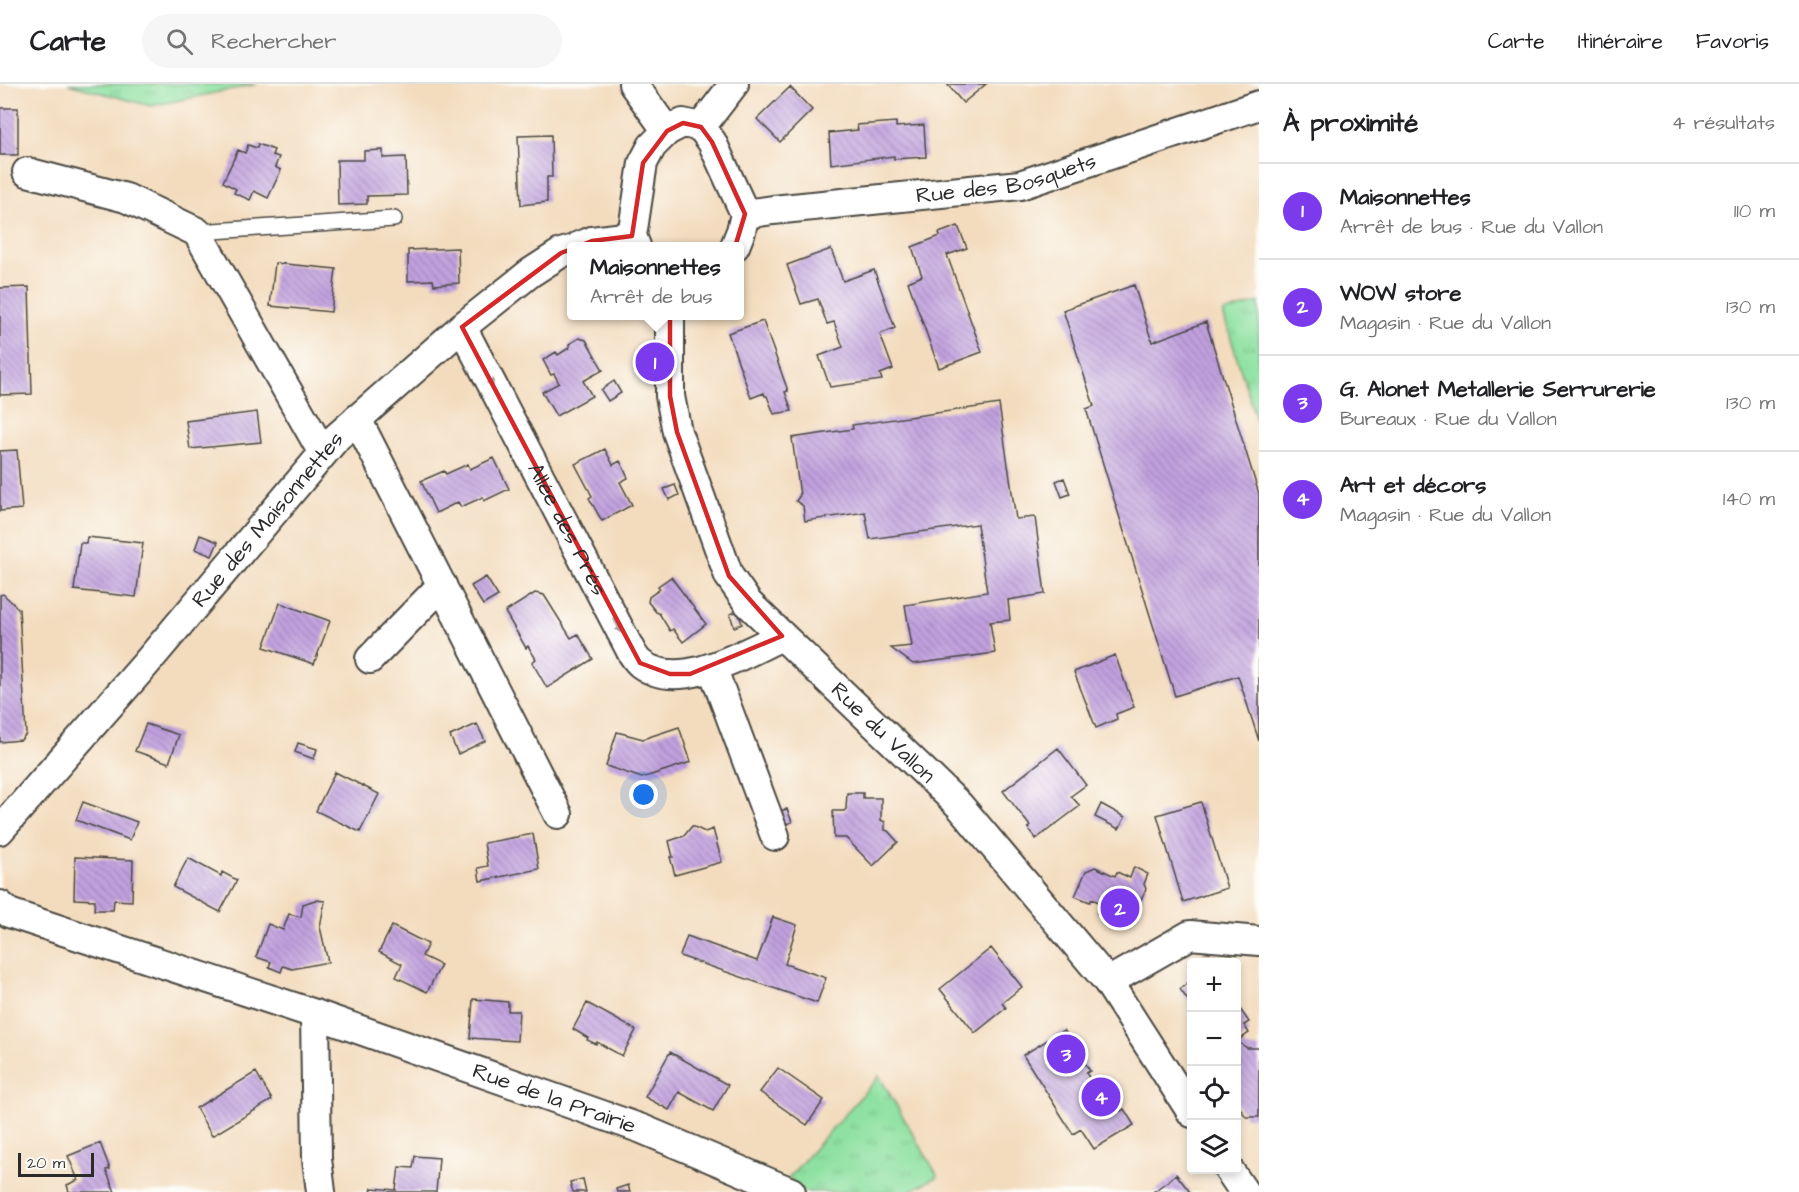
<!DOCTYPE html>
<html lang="fr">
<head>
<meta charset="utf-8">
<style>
  :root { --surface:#fff; --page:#f6f6f6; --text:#202124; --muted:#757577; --line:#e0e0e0; --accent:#7c3aed }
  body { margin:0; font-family:"Architects Daughter",sans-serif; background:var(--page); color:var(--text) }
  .controls { position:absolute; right:18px; bottom:18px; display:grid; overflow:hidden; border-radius:6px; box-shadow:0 3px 9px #0003 }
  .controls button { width:54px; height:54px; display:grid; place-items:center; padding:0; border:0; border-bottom:2px solid var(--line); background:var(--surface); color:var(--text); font:30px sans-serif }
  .scale { position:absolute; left:18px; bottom:15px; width:76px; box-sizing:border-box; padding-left:6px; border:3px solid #2b2b2b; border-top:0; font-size:16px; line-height:21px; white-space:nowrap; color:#2b2b2b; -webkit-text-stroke:4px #fdfcf7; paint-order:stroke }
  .you { position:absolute; left:644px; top:711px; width:21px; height:21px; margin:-15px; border:4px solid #fff; border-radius:50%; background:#1a73e8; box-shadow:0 0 0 9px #1a73e833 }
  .badge { display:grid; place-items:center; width:39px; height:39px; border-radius:50%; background:var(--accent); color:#fff; font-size:20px; font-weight:700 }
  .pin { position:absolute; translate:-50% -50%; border:3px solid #fff; box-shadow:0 2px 6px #0006 }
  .popup { position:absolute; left:567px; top:158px; width:177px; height:78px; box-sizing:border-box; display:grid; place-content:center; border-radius:6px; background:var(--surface); filter:drop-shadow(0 2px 4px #0005); font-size:20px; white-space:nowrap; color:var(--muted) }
  .popup b { font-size:22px; color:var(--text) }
  .popup::after { content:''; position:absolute; left:50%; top:100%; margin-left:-12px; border:12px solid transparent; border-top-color:var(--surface) }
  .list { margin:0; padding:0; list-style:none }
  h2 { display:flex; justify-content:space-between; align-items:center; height:78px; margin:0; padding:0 24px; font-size:26px }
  h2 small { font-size:20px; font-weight:400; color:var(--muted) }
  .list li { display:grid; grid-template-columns:39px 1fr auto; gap:18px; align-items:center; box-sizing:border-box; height:96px; padding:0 24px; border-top:2px solid var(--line) }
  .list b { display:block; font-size:22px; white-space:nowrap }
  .list p { margin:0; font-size:20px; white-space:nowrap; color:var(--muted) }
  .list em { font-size:20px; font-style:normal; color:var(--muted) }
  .icon { flex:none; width:33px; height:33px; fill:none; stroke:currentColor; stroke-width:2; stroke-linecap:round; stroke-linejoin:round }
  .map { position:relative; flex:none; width:1259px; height:1108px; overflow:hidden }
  header { display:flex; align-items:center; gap:36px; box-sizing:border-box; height:84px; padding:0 30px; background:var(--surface); border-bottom:2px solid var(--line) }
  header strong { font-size:28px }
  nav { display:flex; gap:33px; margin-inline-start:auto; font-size:21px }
  .search { width:420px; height:54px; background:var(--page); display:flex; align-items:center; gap:15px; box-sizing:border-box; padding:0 21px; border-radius:33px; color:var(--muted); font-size:22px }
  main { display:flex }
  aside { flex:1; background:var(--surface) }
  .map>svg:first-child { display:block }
  .grass { fill:url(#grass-tufts); stroke:#5c8666; stroke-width:1.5 }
  .building { fill:url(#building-back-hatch) }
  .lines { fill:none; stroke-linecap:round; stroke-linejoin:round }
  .service-casing { stroke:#494641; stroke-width:18 }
  .minor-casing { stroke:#494641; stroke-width:32 }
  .service { stroke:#fff; stroke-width:15 }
  .minor { stroke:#fff; stroke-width:28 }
  .oneway { fill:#a0a0a0 }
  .marked { fill:none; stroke:#d62828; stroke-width:4.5; stroke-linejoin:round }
  .labels { text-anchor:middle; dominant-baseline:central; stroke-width:4.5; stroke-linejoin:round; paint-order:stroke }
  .street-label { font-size:22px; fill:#2b2b2b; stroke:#fdfcf7 }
</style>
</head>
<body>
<header>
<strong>Carte</strong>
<div class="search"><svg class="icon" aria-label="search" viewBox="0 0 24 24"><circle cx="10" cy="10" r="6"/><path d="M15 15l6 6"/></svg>Rechercher</div>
<nav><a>Carte</a><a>Itinéraire</a><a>Favoris</a></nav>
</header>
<main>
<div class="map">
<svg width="1259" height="1108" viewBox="0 0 1259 1108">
  <defs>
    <pattern id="grass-tufts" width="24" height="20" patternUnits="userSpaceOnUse" patternTransform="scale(1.5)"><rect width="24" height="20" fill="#8ee1a1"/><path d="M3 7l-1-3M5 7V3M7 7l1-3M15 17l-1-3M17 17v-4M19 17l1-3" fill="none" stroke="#7bc18b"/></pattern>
    <pattern id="building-back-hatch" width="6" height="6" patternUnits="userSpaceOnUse" patternTransform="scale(1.5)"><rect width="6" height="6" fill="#c1a1df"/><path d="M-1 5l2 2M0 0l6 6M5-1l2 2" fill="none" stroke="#9d83b5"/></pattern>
  </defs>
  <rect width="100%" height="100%" fill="#fdfcf7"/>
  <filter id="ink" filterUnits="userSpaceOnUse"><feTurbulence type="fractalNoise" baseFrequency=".0167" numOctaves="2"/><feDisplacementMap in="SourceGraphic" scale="12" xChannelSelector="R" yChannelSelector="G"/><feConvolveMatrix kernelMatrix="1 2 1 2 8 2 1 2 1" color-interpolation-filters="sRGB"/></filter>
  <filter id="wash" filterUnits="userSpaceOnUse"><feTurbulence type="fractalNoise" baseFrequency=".008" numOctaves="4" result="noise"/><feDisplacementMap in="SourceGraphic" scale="24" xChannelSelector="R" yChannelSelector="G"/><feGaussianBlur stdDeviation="1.35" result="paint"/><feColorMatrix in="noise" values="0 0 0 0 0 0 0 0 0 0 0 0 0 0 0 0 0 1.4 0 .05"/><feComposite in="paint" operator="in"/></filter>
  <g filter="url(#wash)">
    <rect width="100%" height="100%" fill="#f3dcbe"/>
    <path class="grass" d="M68 0H258L151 22Z
      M1259 218V345L1223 229Z
      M879 992 938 1092 909 1108H803L789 1093Z"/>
    <g id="blocks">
      <path class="building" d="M947 0H986L963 19Z
        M790 3 812 26 780 58 757 35Z
        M0 24H18V71H0Z
        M896 38V43L924 41 926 73 894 75V72L831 80 829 49 858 46 857 41Z
        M551 51 552 93H547V118L521 121 518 52Z
        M258 60 274 66 272 71 279 73 275 83 281 86 268 114 254 107 250 116 234 109 236 105 223 98 238 66 245 69 248 61 257 64Z
        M383 66V74L406 73 407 111 367 112V120L338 121 337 76H364V67Z
        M958 142 967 164 947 171 982 268 939 284 908 198 922 192 912 163 940 152 939 149Z
        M458 164 459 199 434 201 433 196 408 197V166Z
        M831 165 843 197 874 186 895 244 880 250 893 285 880 290 882 296 830 303 819 272 843 263 834 238 827 240 818 215 801 220 787 181Z
        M275 179 336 185 331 228 270 222Z
        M1134 201 1152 258 1206 238 1259 410V657L1238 592 1175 612 1086 325 1094 322 1063 226Z
        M29 203 32 310 0 311V204Z
        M763 237 788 307 785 308 792 327 774 330 767 312H765L764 309 751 314 728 249Z
        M579 254 586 256 603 286 583 297 592 312 556 332 542 308 559 299 554 290 551 291 543 276 556 268 558 271 569 264V260Z
        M614 297 621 309 608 317 601 306Z
        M999 320 1016 435 1035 433 1045 510 1008 516 1010 536 990 538 995 569 913 580 891 564 912 562 905 521 987 508 977 440 870 455 865 428 805 437 803 422 796 417 800 411 792 354 853 345 852 341Z
        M257 328 261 358 190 365 186 337Z
        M605 365 613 381 620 377 628 394 620 398 632 421 602 437 589 414 592 412 575 380Z
        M17 366 22 425 0 427V367Z
        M494 374 509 405 484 417 483 413 461 423 458 418 436 429 421 397 444 387 446 390 468 380 470 385Z
        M1064 394 1070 410 1062 413 1056 397Z
        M675 401 679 411 669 416 664 405Z
        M200 451 218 458 212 472 195 465Z
        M87 453 143 459 136 513 74 506 80 459H86Z
        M486 493 498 512 483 521 471 502Z
        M671 493 706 540 683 558 673 545 670 547 659 529 656 528 648 518 649 513 660 505 658 502Z
        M535 509 544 511 571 554 578 550 593 575 547 604 532 578 536 575 528 562 526 564 505 528Z
        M3 510 19 525 26 650 21 656 0 658V511Z
        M280 519 330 537 314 580 264 563Z
        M738 527 742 540 734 543 730 530Z
        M1115 571 1134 623 1116 630 1117 635 1096 644 1074 588Z
        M146 640 179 651 169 679 135 667Z
        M477 640 485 657 458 670 450 652Z
        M679 643 691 678 642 694 606 682 617 648 643 655Z
        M298 659 317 665 314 675 295 668Z
        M1058 664 1086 701 1071 712 1080 722 1036 755 1028 744 1030 742 1003 707Z
        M335 688 379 710 360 748 316 727Z
        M847 709H863V714H881V736L885 738V746L888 747 898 758 873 782 846 754H834L833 727H844L846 725Z
        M83 718 137 738 130 756 76 736Z
        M1201 718 1227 804 1183 818 1157 731Z
        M1101 720 1125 733 1119 745 1095 733Z
        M787 725 792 738 781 742 776 728Z
        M692 742 705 748 713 745 722 778 675 791 670 773H673L669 757 684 752Z
        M533 750 539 785 480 797 478 784 488 782 484 759Z
        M75 773 133 776 132 817 114 816 113 826H94L95 816 74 815Z
        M188 774 221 792 222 788 237 796 220 828 173 803Z
        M1095 783 1115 792 1117 788 1130 794 1134 783 1148 790 1144 800 1146 805 1130 838 1113 830 1111 835 1097 829 1101 819 1092 815 1090 818 1075 812 1086 787Z
        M315 816 325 817 320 843 328 878 292 885 283 882 281 888 269 883 271 878 256 873 268 840 283 846 289 830 301 833 303 820Z
        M773 833 797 841 785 880 826 894 817 919 680 872 687 852 757 877Z
        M392 842 428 860 422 872 441 881 427 908 396 893 402 880 379 868Z
        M991 864 1022 903 1002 919 1006 924 975 949 940 905Z
        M1191 896V921L1180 905Z
        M473 915 508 918V927H519L517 957 470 954Z
        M587 919 636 946 622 972 597 958 596 960 587 956 588 954 573 945Z
        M1240 925 1249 938 1244 941 1249 949 1237 957 1247 964H1259V1033H1246L1236 1018V928Z
        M1064 946 1090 987 1086 989 1096 1004 1104 999 1121 1027 1124 1025 1134 1041 1094 1065 1081 1045 1073 1050 1023 971Z
        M670 968 728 1001 713 1027 679 1008 669 1026 645 1013Z
        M778 984 824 1016 807 1041 760 1008Z
        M256 988 272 1016 212 1052 196 1024Z
        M100 1059 110 1085 106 1086 115 1108H69L67 1101 78 1096 68 1072Z
        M415 1072 439 1074 436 1108H371L372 1104 396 1106 399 1083 413 1084Z
        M1176 1090 1190 1108H1153L1168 1097Z
        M583 1095 586 1108H573L570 1098Z
        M628 1101 630 1108H617L616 1105Z"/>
    </g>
  </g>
  <g filter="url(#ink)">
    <use href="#blocks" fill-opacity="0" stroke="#494641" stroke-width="1.5"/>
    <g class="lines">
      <defs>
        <path id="service" d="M197 148 394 135"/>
        <g id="minor">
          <path d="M633 0 667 47"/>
          <path d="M701 43 734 0"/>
          <path d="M27 88 126 114 197 148 323 369"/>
          <path id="s1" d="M745 130 773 126 1020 101 1259 21"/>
          <path d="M579 162 592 157 632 152"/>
          <path d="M636 162 632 152 643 79 652 62 667 47 683 39 701 43 712 58 745 130 741 147 735 162"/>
          <path id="s2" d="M670 232V312L677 348 729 492 748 519 959 721 1108 898 1192 1029"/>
          <path id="s3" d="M462 243 632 569C634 572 637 577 641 580 680 609 744 569 782 552"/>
          <path d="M357 335 558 730"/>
          <path d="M370 575 442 501"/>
          <path d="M712 583 775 752"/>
          <path id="s4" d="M0 746 144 582 337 353 462 243 530 189 561 169 571 166"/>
          <path id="s5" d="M0 821 9 829 315 930 642 1045 791 1108"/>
          <path d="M1108 898 1190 851 1259 857"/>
          <path d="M315 930 317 1075 321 1108"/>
          <path d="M1229 1086 1244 1108"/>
        </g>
      </defs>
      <use href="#service" class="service-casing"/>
      <use href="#minor" class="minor-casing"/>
      <use href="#service" class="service"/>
      <use href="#minor" class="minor"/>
    </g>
    <defs><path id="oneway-solid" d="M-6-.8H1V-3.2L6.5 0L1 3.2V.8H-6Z" transform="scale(1.5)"/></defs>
    <g class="oneway">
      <use href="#oneway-solid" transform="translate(489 295) rotate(62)"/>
      <use href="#oneway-solid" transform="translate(618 542) rotate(62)"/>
    </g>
  </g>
  <path class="marked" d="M683 39 701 43 712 58 745 130 735 163 720 183 707 190 674 194 670 229V312L677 348 729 492 782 552 690 590H670L640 579 462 243 561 169 592 157 632 152 643 79 667 47Z"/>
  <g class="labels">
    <g class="street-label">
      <text stroke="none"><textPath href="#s1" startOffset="264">Rue des Bosquets</textPath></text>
      <text stroke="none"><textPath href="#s4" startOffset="410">Rue des Maisonnettes</textPath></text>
      <text stroke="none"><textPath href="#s3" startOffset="228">Allée des Prés</textPath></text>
      <text stroke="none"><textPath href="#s2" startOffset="490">Rue du Vallon</textPath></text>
      <text stroke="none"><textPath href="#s5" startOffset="588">Rue de la Prairie</textPath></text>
    </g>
  </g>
</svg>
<div class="controls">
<button>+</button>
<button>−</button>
<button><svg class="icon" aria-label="locate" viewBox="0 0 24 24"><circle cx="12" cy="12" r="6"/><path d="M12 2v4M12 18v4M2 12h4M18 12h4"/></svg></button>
<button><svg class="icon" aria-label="layers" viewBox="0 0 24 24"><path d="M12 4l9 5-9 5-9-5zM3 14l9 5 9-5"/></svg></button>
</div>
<div class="scale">20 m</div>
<div class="you"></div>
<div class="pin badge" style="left:655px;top:278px">1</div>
<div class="popup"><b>Maisonnettes</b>Arrêt de bus</div>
<div class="pin badge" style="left:1120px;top:824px">2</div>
<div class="pin badge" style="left:1066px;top:970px">3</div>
<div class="pin badge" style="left:1101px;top:1013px">4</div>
</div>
<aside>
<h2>À proximité<small>4 résultats</small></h2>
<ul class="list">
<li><span class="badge">1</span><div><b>Maisonnettes</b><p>Arrêt de bus · Rue du Vallon</p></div><em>110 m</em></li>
<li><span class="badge">2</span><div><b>WOW store</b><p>Magasin · Rue du Vallon</p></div><em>130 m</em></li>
<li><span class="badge">3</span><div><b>G. Alonet Metallerie Serrurerie</b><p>Bureaux · Rue du Vallon</p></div><em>130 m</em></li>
<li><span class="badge">4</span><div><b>Art et décors</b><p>Magasin · Rue du Vallon</p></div><em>140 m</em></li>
</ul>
</aside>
</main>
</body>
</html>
